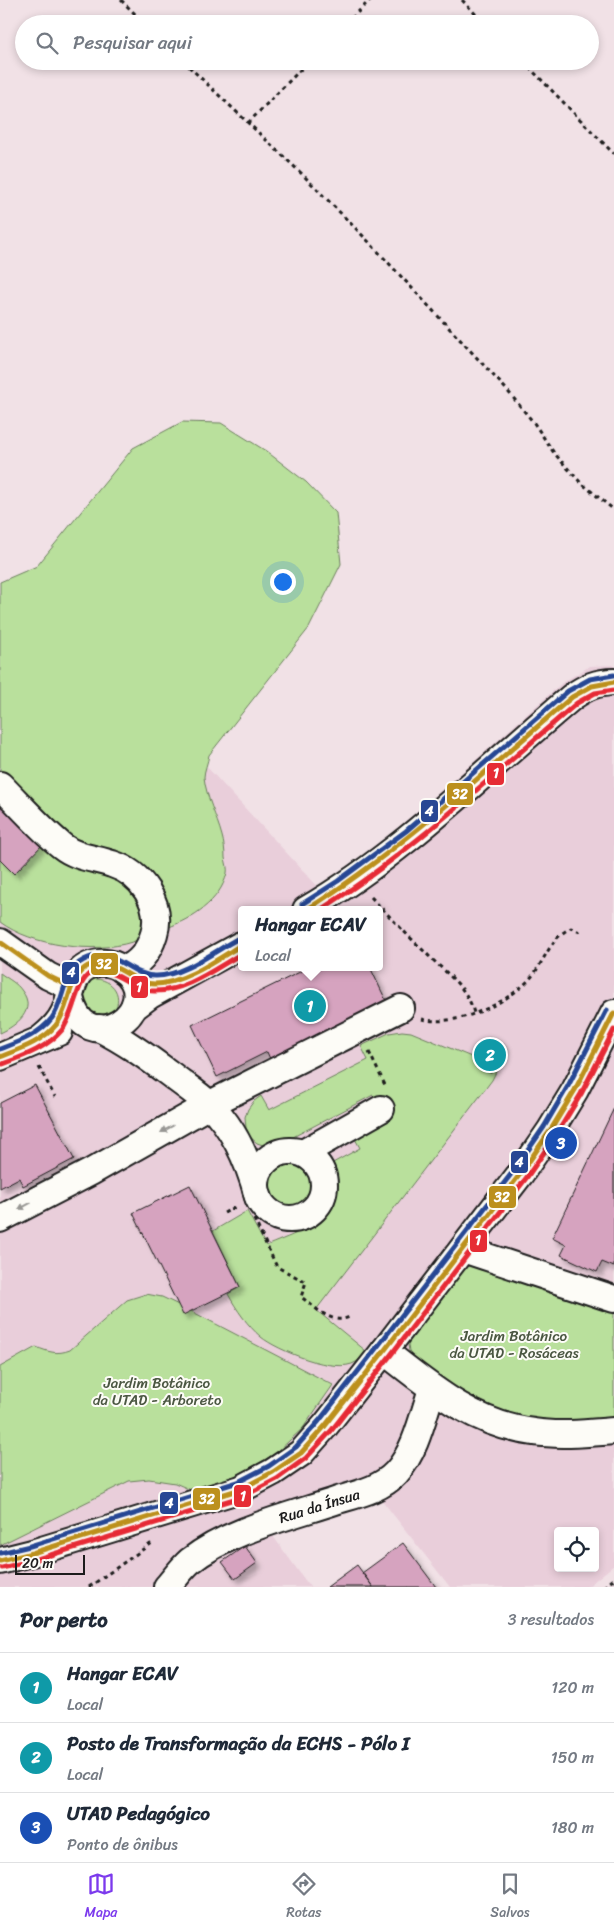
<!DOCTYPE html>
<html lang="pt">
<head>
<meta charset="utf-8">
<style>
  :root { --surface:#fff; --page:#f2f2f3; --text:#1f2937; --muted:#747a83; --line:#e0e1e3; --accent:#7c3aed }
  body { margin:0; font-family:Sriracha,sans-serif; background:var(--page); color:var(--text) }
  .controls { position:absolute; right:15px; bottom:15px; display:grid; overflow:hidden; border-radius:5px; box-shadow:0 2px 8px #0003 }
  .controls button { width:45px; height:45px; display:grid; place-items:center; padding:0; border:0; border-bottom:1px solid var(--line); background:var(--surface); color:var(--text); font:25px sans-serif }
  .scale { position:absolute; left:15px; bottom:12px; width:70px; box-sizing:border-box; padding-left:5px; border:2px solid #1c1c1c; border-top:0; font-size:14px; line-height:18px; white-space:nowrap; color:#1c1c1c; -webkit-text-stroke:4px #fdfcf7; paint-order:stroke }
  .you { position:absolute; left:282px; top:581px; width:18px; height:18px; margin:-12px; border:4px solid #fff; border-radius:50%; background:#1a73e8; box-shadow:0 0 0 8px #1a73e833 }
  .badge { display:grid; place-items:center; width:32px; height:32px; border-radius:50%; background:var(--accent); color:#fff; font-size:16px; font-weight:700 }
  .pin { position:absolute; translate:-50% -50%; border:2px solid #fff; box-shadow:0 1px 5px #0006 }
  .popup { position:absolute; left:238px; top:906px; width:145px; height:65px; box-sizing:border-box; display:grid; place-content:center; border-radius:5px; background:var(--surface); filter:drop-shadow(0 1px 4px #0005); font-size:16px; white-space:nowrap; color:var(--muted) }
  .popup b { font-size:19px; color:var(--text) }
  .popup::after { content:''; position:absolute; left:50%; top:100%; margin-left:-10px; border:10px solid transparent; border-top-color:var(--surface) }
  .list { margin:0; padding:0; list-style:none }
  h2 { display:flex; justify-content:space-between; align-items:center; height:65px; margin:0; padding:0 20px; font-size:21px }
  h2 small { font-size:16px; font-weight:400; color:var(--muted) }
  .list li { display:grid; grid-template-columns:32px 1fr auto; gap:15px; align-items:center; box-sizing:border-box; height:70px; padding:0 20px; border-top:1px solid var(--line) }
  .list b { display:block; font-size:19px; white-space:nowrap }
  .list p { margin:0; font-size:16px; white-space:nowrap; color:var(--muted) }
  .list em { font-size:16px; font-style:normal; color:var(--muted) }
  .icon { flex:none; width:28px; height:28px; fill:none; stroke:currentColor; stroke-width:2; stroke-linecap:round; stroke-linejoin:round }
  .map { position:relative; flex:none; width:614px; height:1587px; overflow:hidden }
  .search { position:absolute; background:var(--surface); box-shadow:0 2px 8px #0003; left:15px; right:15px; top:15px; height:55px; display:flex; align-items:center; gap:12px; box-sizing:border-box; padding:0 18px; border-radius:28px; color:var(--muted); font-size:19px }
  .sheet { height:275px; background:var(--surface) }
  nav { display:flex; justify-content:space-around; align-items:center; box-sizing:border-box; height:70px; border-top:1px solid var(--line); background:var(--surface); font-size:14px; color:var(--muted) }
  nav a { display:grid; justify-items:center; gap:2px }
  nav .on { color:var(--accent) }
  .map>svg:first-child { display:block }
  .built { fill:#e9ceda; fill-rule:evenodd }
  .green { fill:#b9e09c; stroke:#6a7e5c }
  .building { fill:#d6a3bf; stroke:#1c1c1c; filter:url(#shadow) }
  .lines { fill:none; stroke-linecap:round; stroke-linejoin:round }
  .minor-casing { stroke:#1c1c1c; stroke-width:30 }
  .path { stroke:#1c1c1c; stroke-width:3; stroke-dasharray:4 4; stroke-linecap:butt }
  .minor { stroke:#fdfcf7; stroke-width:26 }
  .bus-1-casing { stroke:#fdfcf7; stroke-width:9 }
  .bus-2-casing { stroke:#fdfcf7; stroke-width:9 }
  .bus-3-casing { stroke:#fdfcf7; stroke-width:9 }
  .bus-1 { stroke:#bc901d; stroke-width:5 }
  .bus-2 { stroke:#e62c34; stroke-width:5 }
  .bus-3 { stroke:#274794; stroke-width:5 }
  .oneway { fill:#989794 }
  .labels { text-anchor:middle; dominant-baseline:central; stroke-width:4; stroke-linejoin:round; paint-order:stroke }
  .park-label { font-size:15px; fill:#4b5742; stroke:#fdfcf7 }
  .street-label { font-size:15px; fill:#1c1c1c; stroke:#fdfcf7 }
  .line-badge { stroke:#fdfcf7; stroke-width:2 }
  .badge-label { font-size:14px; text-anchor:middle; font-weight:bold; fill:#fff }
</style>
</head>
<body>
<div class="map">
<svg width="614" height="1587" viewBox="0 0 614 1587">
  <defs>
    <filter id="shadow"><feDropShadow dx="4.5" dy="4.5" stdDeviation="2.5" flood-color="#0004"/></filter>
  </defs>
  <rect width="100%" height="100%" fill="#f1e1e6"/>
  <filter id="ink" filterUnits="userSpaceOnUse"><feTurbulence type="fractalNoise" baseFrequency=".02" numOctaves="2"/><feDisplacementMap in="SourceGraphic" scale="10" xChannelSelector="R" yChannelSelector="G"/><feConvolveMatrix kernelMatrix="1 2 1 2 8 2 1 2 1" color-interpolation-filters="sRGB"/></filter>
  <g filter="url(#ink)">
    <path class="built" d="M614 665V1565L587 1587H450L381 1499 270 1532 310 1587H0V676L193 752 320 889 360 860 439 793 563 682 590 666ZM241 910H379V967H241ZM558 1531H595V1568H558Z"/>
    <path class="green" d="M182 422 221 423 266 451 306 482 336 513 341 564 309 628 209 755C208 762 204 771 204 777 206 797 217 817 222 836 224 843 225 851 225 858 226 863 228 869 227 873 220 902 192 918 167 928 155 932 144 938 132 942 94 954 32 946 0 922V582L37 566 133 448Z
      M0 973C8 979 17 983 22 991 37 1010 16 1026 0 1033Z
      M96 979C117 980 125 1002 110 1016L90 1018 80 990 89 981Z
      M402 1031 411 1032 498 1068 492 1080 480 1096 316 1310 366 1351C363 1354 360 1360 356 1362 336 1375 277 1350 261 1337 247 1325 237 1310 228 1294L240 1287 213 1231 247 1211 266 1246C284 1238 324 1225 333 1207 339 1193 334 1178 331 1164L360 1148 353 1135 378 1104 373 1095 293 1137 266 1146 257 1143 250 1137 246 1128 245 1117 248 1109 254 1101 261 1096 269 1110 368 1060 361 1046 389 1033Z
      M265 1185a24 24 0 1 1 48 0a24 24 0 1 1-48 0Z
      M472 1258 614 1308V1423L569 1424 519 1418 464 1396 419 1362 409 1351 407 1338Z
      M146 1294 162 1297 191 1311 333 1385 303 1428 276 1453 244 1472 213 1485 191 1490 175 1483 149 1479 129 1481 0 1545V1367L36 1347C49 1352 57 1355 70 1350L127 1300Z"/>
    <path class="building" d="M0 795 46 841 14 874 0 860Z
      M310 967H370L391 1011 274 1068 267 1052 217 1077 192 1025Z
      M489 1038 504 1045 491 1073 476 1065Z
      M35 1085 74 1159 23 1186 19 1178 0 1188V1103Z
      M614 1108V1267L602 1262 597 1272 561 1255 566 1245 552 1238Z
      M564 1135 569 1139 559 1151 554 1147Z
      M190 1185 240 1287 183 1315 133 1213Z
      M403 1543 436 1587H373L362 1573Z
      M245 1546 257 1563 235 1579 222 1562Z
      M357 1565 373 1587H327Z"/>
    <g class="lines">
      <defs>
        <g id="minor">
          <path d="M0 785C20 805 40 828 62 846 77 858 95 858 112 864 141 873 163 904 154 934 149 951 140 964 123 970"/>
          <path d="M306 910C405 852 485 770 572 697 586 687 597 682 614 682"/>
          <path d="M0 942 48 976 71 987"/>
          <path d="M134 1007 150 995 241 945"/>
          <path d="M99 1028C125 1041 147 1057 170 1074 183 1084 198 1094 210 1105 235 1129 249 1163 258 1196"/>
          <path d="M42 1038C51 1031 59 1023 64 1013 74 993 69 967 99 963 108 962 116 964 124 970 168 1008 84 1065 70 997"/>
          <path d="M0 1057 59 1032"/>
          <circle cx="290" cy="1185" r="34"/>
          <path d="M303 1153 381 1109"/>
          <path d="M0 1219 91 1172 218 1100 401 1008"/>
          <path d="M463 1249 614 1299"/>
          <path d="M384 1351C430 1387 474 1425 534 1432 560 1436 588 1433 614 1431"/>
          <path d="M0 1561 32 1553 241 1489 273 1472 301 1453 325 1426 384 1351 521 1173 550 1131 575 1090 614 1013"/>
          <path id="s1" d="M167 1587C175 1578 181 1569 190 1561 229 1530 291 1516 338 1500 358 1494 381 1489 396 1473 416 1451 423 1416 432 1389"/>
        </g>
      </defs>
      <use href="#minor" class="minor-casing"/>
      <path class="path" d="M121 0 145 24
        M462 0 485 24
        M346 24 370 0
        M183 61 303 175 369 242 506 389 534 423 554 453 580 482 614 510
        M523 61 614 154
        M248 123 309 61
        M371 897C389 916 407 935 426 953 444 972 467 986 474 1013
        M422 1019C456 1028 512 1002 533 975 546 958 551 937 571 928L582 933
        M369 1052 385 1085
        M39 1067 55 1097
        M267 1148 280 1144
        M224 1213 237 1206
        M266 1218C299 1245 343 1206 328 1168
        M254 1219 277 1267 306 1282 301 1297C315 1307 333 1327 351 1316
        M89 1587 152 1543
        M604 1587 614 1579"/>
      <use href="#minor" class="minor"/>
      <defs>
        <path id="bus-1" d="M306 910C403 849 485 771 572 697L592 686 614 682
          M0 942 48 976 71 987
          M0 1057C20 1049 42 1042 56 1025 70 1009 67 977 88 966 113 954 130 984 155 984 183 984 218 959 241 945
          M0 1561 32 1553 241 1489 273 1472 301 1453 325 1426 384 1351 521 1173 550 1131 575 1090 614 1013"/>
        <path id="bus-2" d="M320 910C414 851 493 774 577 703L595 693 614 690
          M3 1064C24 1056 47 1048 62 1030 74 1015 76 981 91 973 111 963 132 991 154 991 185 992 216 968 241 954
          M2 1568 34 1560 244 1496 277 1479 306 1458 331 1431 390 1356 527 1177 556 1135 581 1094 614 1030"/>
        <path id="bus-3" d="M302 904 338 881 406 831 568 691 590 679 614 675
          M0 1049C18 1042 39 1035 52 1018 65 1000 62 971 84 960 114 944 128 976 155 976 181 977 215 951 237 939
          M0 1553 30 1546 238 1482 269 1466 296 1447 319 1421 378 1346 515 1169 544 1127 568 1086 607 1010"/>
      </defs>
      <use href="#bus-1" class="bus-1-casing"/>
      <use href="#bus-2" class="bus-2-casing"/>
      <use href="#bus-3" class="bus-3-casing"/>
      <use href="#bus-1" class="bus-1"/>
      <use href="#bus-2" class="bus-2"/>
      <use href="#bus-3" class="bus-3"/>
    </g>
    <defs><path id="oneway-solid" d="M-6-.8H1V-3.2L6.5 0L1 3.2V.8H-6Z" transform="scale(1.25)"/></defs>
    <g class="oneway">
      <use href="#oneway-solid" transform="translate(167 1129) rotate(151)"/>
      <use href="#oneway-solid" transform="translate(25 1206) rotate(152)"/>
    </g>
  </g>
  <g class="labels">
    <g class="park-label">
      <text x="514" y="1336">Jardim Botânico<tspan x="514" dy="17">da UTAD - Rosáceas</tspan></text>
      <text x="157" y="1383">Jardim Botânico<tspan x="157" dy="17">da UTAD - Arboreto</tspan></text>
    </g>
    <g class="street-label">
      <text stroke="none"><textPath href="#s1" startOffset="176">Rua da Ínsua</textPath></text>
    </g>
  </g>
  <g class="line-badge">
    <rect x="486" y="762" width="19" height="24" rx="5" fill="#e62c34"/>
    <rect x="446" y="782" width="28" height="24" rx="5" fill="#bc901d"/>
    <rect x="420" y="799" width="19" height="24" rx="5" fill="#274794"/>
    <rect x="90" y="952" width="29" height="24" rx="5" fill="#bc901d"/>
    <rect x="61" y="961" width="19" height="24" rx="5" fill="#274794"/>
    <rect x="130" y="975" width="19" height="24" rx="5" fill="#e62c34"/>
    <rect x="510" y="1150" width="19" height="24" rx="5" fill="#274794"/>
    <rect x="488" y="1185" width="29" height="24" rx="5" fill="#bc901d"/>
    <rect x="469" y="1229" width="19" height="24" rx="5" fill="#e62c34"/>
    <rect x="233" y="1484" width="19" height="24" rx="5" fill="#e62c34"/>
    <rect x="192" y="1487" width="29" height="24" rx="5" fill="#bc901d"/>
    <rect x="159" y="1491" width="20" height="24" rx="5" fill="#274794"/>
  </g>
  <g class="badge-label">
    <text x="496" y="778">1</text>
    <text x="460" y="799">32</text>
    <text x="429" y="816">4</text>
    <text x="104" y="969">32</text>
    <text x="71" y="977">4</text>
    <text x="139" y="992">1</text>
    <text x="519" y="1167">4</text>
    <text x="502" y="1202">32</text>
    <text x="478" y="1245">1</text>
    <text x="243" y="1501">1</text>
    <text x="207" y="1504">32</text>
    <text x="169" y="1508">4</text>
  </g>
</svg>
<div class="controls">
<button><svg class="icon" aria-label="locate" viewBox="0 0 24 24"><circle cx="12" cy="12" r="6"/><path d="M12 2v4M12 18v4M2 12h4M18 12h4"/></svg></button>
</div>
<div class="scale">20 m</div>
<div class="you"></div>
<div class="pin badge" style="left:310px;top:1006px;background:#0f9aa8">1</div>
<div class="popup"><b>Hangar ECAV</b>Local</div>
<div class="pin badge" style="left:490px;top:1055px;background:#0f9aa8">2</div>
<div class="pin badge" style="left:561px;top:1143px;background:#1a4fb4">3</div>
<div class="search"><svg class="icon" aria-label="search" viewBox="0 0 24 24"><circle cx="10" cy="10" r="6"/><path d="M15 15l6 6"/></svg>Pesquisar aqui</div>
</div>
<section class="sheet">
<h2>Por perto<small>3 resultados</small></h2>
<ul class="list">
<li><span class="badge" style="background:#0f9aa8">1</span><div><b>Hangar ECAV</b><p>Local</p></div><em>120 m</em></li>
<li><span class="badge" style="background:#0f9aa8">2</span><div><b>Posto de Transformação da ECHS - Pólo I</b><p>Local</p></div><em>150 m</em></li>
<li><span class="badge" style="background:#1a4fb4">3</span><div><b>UTAD Pedagógico</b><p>Ponto de ônibus</p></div><em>180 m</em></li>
</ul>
</section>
<nav>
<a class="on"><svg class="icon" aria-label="map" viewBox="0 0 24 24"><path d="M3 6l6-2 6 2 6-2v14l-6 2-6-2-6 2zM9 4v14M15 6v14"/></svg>Mapa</a>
<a><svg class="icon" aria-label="directions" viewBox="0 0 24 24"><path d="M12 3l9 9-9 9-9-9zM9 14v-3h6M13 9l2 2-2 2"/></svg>Rotas</a>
<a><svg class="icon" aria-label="saved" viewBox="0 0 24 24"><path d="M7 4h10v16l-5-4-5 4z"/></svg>Salvos</a>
</nav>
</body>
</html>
